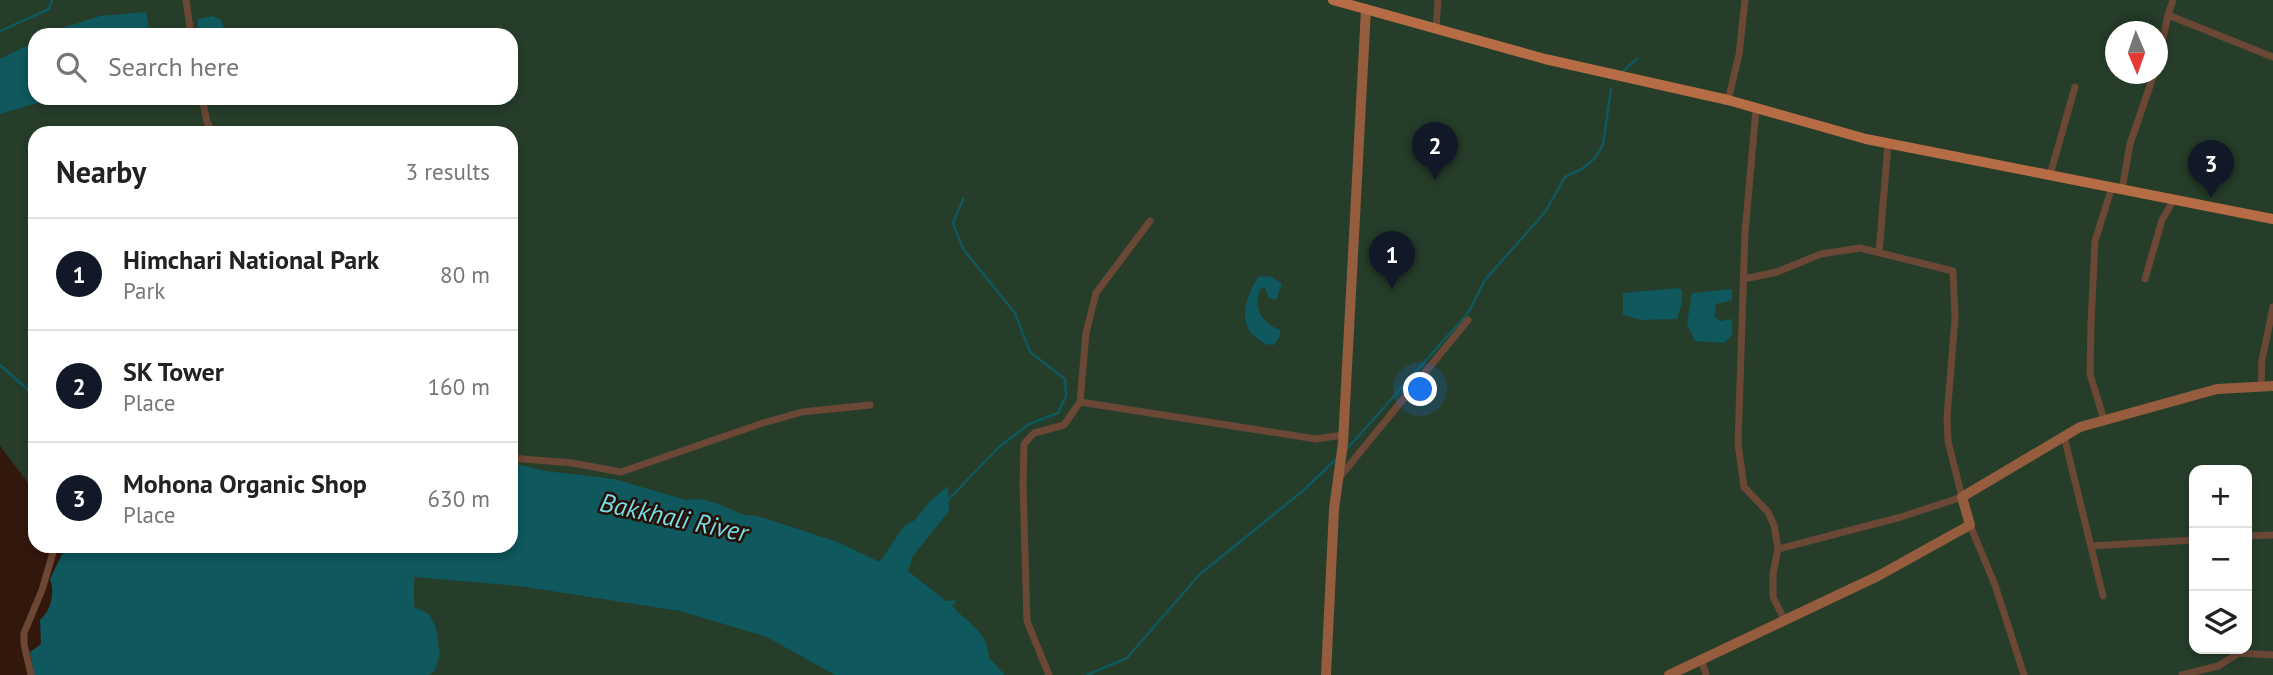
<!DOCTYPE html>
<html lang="en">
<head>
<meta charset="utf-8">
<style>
  :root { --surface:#fff; --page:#f2f2f2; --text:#222; --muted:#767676; --line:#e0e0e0; --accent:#111827 }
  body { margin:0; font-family:"PT Sans",sans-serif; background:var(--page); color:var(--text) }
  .controls { position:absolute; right:21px; bottom:21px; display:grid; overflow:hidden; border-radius:14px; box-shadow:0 4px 10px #0003 }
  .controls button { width:63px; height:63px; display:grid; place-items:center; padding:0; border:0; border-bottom:2px solid var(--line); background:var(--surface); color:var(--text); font:35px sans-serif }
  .compass { position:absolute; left:2105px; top:21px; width:63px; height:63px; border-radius:50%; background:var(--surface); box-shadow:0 4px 10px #0003; rotate:178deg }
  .you { position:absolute; left:1421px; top:390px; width:24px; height:24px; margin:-18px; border:5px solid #fff; border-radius:50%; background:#1a73e8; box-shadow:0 0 0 10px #1a73e833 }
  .badge { display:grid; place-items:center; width:46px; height:46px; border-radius:50%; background:var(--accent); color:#fff; font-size:23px; font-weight:700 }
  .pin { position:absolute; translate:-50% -58px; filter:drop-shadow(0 2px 4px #0008) }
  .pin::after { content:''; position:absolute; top:37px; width:24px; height:21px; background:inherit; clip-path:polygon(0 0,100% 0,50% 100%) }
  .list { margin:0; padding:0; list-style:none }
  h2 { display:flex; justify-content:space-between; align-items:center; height:91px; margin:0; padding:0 28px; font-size:30px }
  h2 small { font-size:23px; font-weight:400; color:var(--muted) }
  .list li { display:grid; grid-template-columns:46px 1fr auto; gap:21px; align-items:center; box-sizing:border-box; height:112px; padding:0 28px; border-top:2px solid var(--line) }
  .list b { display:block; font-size:26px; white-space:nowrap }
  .list p { margin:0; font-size:23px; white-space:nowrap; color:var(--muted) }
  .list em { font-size:23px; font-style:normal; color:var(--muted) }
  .icon { flex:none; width:38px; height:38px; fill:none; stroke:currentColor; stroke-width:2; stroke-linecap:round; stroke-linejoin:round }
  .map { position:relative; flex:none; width:2273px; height:675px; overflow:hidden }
  .search { position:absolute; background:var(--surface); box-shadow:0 4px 10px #0003; left:28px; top:28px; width:490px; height:77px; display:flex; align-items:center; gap:18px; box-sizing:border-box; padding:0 24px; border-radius:21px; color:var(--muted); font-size:26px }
  .panel { position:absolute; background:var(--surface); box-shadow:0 4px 10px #0003; left:28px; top:126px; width:490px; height:427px; border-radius:21px }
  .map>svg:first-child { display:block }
  .green { fill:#263d2a; fill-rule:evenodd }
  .water { fill:#0e585e }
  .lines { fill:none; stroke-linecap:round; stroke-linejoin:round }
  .stream { stroke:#0e585e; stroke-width:2.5 }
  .street { stroke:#6b4735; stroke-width:7 }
  .secondary { stroke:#955c3e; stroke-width:10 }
  .primary { stroke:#b66d45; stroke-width:10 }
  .labels { text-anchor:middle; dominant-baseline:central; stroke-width:5; stroke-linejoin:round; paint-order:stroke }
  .water-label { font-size:26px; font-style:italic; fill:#75dde6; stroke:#280e04 }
</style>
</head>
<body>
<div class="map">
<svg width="2273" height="675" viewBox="0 0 2273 675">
  <rect width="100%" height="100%" fill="#32170c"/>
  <path class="green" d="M0 0H2273V675H173L76 546H511V133H35V492L0 446ZM2116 32H2158V74H2116ZM35 35H511V98H35ZM2194 470H2247V649H2194Z"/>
  <path class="water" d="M146 12 150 35H59V29L100 16Z
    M212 16 221 20 227 35H198V19Z
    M35 42V98H40L41 102 0 114V59Z
    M1270 276 1282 284 1276 300 1269 298 1265 288H1261C1252 306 1261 323 1280 330V336L1274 345C1266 345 1264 344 1258 339 1236 324 1246 296 1258 277Z
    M1678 288 1682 290V302L1677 319 1641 320 1623 315V293Z
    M1732 289V300L1716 304 1715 317 1720 321 1732 319V335L1724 343 1695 341 1687 324 1692 293Z
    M511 463 546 471 614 479 686 500 700 499 719 504 744 515 757 516 835 541 880 562 904 526 915 520 929 502 948 486 949 511 913 556 908 571 946 601 957 600 952 606C968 623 988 632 989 658L1005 675H835L767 637 680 611 519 586 414 577V607L429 614 436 628 440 655 434 672 429 675H34L30 652 41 644 40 620C51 611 55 592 50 579L66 546H511Z"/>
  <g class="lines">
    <path class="stream" d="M0 31 49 9 52 0
      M1621 73 1637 59
      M0 365 35 396
      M1346 450 1468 313 1485 280 1545 212 1565 177 1582 169 1596 157 1603 144 1611 89
      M947 501 999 447 1029 424 1058 413 1066 396 1065 379 1030 352 1015 313 963 249 953 223 963 199
      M1087 675 1127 658 1199 575 1305 489 1336 459"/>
    <path class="street" d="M186 0 191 35
      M2173 0 2168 15 2273 57
      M1436 28 1438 0
      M2158 62 2168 15
      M202 98 207 122 213 133
      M1728 100 1739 55 1745 0
      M1756 109 1745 233 1738 444 1744 487 1768 512 1774 525 1778 549 1773 574V597L1785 621
      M2050 175 2075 87
      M2122 190 2130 144 2154 74
      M1879 253 1888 144
      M1744 279 1777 272 1821 254 1860 248 1953 271 1955 318 1947 417 1948 441 1962 497 1901 517 1778 549
      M2145 279 2162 220 2174 199
      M2261 385 2262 360 2273 307
      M1080 402 1316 439 1343 435
      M2104 420 2090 374 2091 324 2095 241 2112 187
      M2064 436 2103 596
      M511 458 572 463 621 472 763 423 802 412 870 405
      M1338 479 1468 320
      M1970 525 1995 585 2024 675
      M2247 536 2273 535
      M2091 546 2194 540
      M1701 658 1706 675
      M31 675 24 644V633L42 590 55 546
      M1049 675 1027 621 1023 485 1024 444 1034 433 1064 425 1080 402 1086 333 1096 293 1150 221
      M2182 675 2218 666 2239 653 2273 655"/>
    <path class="secondary" d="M1326 675 1334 509 1343 443 1366 9
      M1669 675 1878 576 1970 525 1962 497 2080 427 2217 389 2273 386"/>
    <path class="primary" d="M1333 0 1545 59 1728 100 1866 139 2273 219"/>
  </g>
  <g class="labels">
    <g class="water-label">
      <text transform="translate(674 517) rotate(12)">Bakkhali River</text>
    </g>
  </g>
</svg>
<div class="controls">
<button>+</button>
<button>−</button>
<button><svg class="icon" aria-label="layers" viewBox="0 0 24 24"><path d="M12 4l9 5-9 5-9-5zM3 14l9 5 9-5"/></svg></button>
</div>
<svg class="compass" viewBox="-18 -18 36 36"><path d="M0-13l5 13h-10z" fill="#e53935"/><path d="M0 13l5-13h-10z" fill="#767676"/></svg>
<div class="you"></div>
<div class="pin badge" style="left:1392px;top:289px">1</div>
<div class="pin badge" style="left:1435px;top:180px">2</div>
<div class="pin badge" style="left:2211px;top:198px">3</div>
<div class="search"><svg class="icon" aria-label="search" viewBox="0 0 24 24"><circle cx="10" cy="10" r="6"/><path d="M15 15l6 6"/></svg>Search here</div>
<section class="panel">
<h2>Nearby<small>3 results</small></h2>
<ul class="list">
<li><span class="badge">1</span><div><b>Himchari National Park</b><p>Park</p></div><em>80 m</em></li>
<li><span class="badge">2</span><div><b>SK Tower</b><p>Place</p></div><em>160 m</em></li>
<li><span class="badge">3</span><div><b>Mohona Organic Shop</b><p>Place</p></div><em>630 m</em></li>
</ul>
</section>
</div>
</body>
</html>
